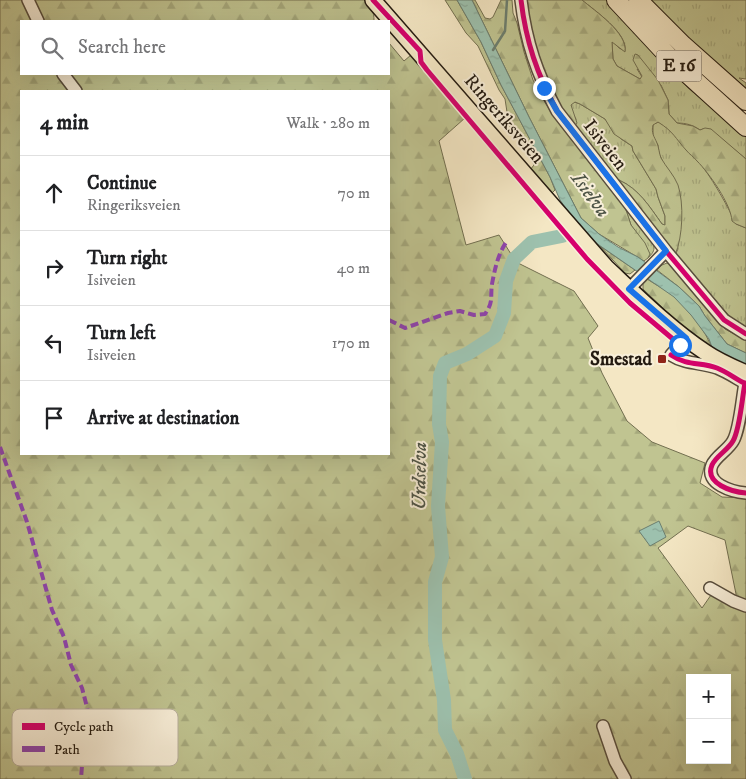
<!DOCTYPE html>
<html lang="en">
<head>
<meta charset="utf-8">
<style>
  :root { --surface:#fff; --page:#f2f2f2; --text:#202124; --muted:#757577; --line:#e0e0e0 }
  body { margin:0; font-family:"IM FELL DW Pica",serif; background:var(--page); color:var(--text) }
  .controls { position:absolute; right:15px; bottom:15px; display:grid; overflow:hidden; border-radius:0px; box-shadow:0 5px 20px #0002 }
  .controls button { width:45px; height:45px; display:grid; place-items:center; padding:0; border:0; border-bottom:1px solid var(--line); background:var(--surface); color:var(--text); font:25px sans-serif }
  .stop { position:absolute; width:15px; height:15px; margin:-11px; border:4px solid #1a73e8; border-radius:50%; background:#fff }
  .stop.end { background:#1a73e8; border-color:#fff; box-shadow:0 1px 5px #0008 }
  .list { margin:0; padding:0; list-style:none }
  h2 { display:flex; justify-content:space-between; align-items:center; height:65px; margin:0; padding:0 20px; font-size:21px }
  h2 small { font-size:16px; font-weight:400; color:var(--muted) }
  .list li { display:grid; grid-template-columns:32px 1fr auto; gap:15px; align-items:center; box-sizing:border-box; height:75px; padding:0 20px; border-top:1px solid var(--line) }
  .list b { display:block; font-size:19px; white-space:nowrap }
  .list p { margin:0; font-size:16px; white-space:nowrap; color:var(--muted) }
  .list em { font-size:16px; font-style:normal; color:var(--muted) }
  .icon { flex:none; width:28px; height:28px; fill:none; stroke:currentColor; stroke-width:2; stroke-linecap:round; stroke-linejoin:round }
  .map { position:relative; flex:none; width:746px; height:779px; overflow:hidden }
  .search { position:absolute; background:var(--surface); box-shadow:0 5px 20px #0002; left:20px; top:20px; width:370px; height:55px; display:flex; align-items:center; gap:12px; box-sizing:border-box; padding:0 18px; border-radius:0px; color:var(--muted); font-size:19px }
  .panel { position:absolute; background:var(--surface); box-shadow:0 5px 20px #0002; left:20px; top:90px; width:370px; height:365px; border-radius:0px }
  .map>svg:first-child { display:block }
  .grass { fill:url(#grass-tufts); stroke:#726f50 }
  .forest { fill:url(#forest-firs); stroke:#726f50; fill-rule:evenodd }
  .water { fill:url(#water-ripples); stroke:#6c7e6f }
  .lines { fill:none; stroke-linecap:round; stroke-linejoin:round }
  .stream { stroke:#6c7e6f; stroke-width:2.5 }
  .river { stroke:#9dc1ae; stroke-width:14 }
  .minor-casing { stroke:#574d3d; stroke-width:14 }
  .major-casing { stroke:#231a10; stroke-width:18 }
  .highway-casing { stroke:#231a10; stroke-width:20 }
  .minor { stroke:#f8efd9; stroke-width:11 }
  .major { stroke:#f4e7c4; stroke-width:15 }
  .highway { stroke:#f4e7c4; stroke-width:18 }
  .quiet { stroke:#8e44ad; stroke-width:4; stroke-dasharray:8 4; stroke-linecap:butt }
  .cycleway-casing { stroke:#f8efd9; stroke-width:8 }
  .cycleway { stroke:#d6006c; stroke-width:5 }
  .route { stroke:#1a73e8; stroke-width:6 }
  .poi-dot { fill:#8f2418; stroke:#f8efd9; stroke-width:2 }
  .labels { text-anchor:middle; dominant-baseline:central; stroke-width:4; stroke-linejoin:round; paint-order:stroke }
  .shield { fill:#f8efd9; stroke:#635a4c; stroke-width:1 }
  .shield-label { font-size:18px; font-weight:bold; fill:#231a10 }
  .street-label { font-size:19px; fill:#231a10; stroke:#f8efd9 }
  .poi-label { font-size:19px; font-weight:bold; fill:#231a10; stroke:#f8efd9; text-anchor:end }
  .water-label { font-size:20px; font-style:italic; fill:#4e5447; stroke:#f8efd9 }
  .key { fill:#f8efd9; stroke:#b8af9d; stroke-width:1 }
  .key-label { font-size:14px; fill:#231a10 }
</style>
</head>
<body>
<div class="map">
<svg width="746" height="779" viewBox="0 0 746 779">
  <defs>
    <pattern id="grass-tufts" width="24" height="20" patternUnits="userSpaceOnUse" patternTransform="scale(1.25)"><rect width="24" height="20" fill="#c0c491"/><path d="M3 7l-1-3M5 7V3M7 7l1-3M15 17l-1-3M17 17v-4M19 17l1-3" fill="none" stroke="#a5a87c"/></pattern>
    <pattern id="forest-firs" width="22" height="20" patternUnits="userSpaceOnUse" patternTransform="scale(1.25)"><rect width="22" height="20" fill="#c0c491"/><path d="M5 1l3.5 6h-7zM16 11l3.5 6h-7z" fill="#a5a87c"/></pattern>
    <pattern id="water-ripples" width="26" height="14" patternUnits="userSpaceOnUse" patternTransform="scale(1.25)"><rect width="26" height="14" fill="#9dc1ae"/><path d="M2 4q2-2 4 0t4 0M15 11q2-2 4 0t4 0" fill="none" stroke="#87a595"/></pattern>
  </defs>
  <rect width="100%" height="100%" fill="#f4e7c4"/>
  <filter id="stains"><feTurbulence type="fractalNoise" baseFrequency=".004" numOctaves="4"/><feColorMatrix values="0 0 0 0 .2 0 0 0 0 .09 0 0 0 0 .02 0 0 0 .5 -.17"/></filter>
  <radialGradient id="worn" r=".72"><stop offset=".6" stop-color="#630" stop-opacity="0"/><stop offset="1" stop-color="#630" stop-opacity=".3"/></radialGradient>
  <path class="grass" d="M582 0H606L688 88 746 136V159L723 140 703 129 700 130C693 125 686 123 677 123L669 114 668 100 661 85 637 69 642 77 640 79 617 66 613 59 612 41 619 48 625 51C628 33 595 11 582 0Z
    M646 0H746V79L739 78 746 83V93Z
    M574 102 580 104 605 119 621 139 632 146 633 151 656 189 658 197 665 216V226L662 224C649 206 639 189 619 180L617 183 574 127 576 119 572 112 571 105Z
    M659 122C692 144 719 188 736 224L746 228V330L732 319 675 255 678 249 662 160 659 153 658 145 653 137V124Z
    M624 204C631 213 654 237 654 248 654 252 651 255 648 258L650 254 631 225Z"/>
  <path class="forest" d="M0 0H364C372 7 374 11 374 21H21V74H389V43L404 61 411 55 465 118 439 141 466 245 499 235 516 262 574 291 598 326 588 338 602 373 627 421 652 442 705 463 700 483 722 497 746 498V779H0ZM21 91H389V454H21ZM688 526 725 540 736 594 734 608 711 595 702 608 658 548ZM690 678H727V760H690Z
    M445 0H457L481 42 501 85 550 177 555 190 552 193H547L530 170 534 165 527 151 509 125 505 99 499 90 478 46 466 33Z
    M472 0H475L485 18 490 19 493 17 501 0H512L513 13 517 23 524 52 533 80 543 99 551 112 624 204 631 225 645 243 650 254 648 258 644 261 599 234 581 218 529 117Z
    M525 0H582C595 11 628 33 625 52L612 42 613 59 617 66 640 79 642 76 633 60 635 54 638 55 658 80 668 100 669 114 677 123 693 126 700 130 705 128 711 129 746 159V228L736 224 732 221C731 204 709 173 697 161 694 157 689 154 686 150 675 138 674 132 658 122L653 125C651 133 654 136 657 143 659 148 659 153 661 158 666 167 674 175 678 185 684 203 683 237 675 255L617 183 619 180C639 189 649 206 662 224L665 225V216L658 197 656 189 633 151 632 146 614 134 605 119 580 104 575 102 571 105 577 123 574 127 553 98 531 43Z
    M600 246 635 270 630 274 625 273Z
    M667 263 670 264 708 307 725 329 746 340V353L727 344 705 316 699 306 679 287 657 270 662 265Z
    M647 279C656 285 666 290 674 296 690 310 705 330 713 350L691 335 643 289V283Z"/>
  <path class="water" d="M457 0H472L529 117 581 218 599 234 618 247 638 257 679 287 699 306 705 316 727 344 746 353V369L713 350 709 339 691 315 674 297 586 236 560 200 550 177 501 85 481 42Z
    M659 521 666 537 650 546 639 531Z"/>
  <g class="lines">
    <path class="stream" d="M493 50 505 31 507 0"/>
    <path class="river" d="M465 779 457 754 445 730 444 700 435 640V582L442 557 438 506 442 442 439 424 440 376 445 363 467 354 495 336 504 313 506 281 514 259 532 242 562 236"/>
    <defs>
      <path id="minor" d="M28 0 38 21
        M521 0C526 42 537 74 557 111L666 251 724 320 746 334
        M63 74 76 91
        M629 289 666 251
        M686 338 671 355C687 365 700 362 717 368 727 372 736 378 745 383 742 398 740 429 733 441 728 450 716 456 712 465 704 484 733 492 746 493
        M710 588 733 601 746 606
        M603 726 615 761 625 779"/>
      <path id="major" d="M373 0 606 267C637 296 669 328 705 352 718 361 732 367 746 373"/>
      <path id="highway" d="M616 0 670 58 746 127
        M638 0 683 45 746 101"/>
    </defs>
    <use href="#minor" class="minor-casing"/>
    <use href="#major" class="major-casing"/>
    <use href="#highway" class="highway-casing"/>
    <use href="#minor" class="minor"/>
    <use href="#major" class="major"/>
    <use href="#highway" class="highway"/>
    <path class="quiet" d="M389 320 405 328 448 313 460 311 474 315 485 314C494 301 490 298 492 284 495 268 498 254 507 241
      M0 447 27 522 52 610 64 637 71 665 82 688 89 715V736L83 752 81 779"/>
    <defs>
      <path id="cycleway" d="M373 0 420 51 421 62 427 70 587 259 630 303 680 345
        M521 0C526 42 537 74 557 111L666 251 724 320 746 334
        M671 355C687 366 701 362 717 368 727 372 736 379 746 384
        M745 383C742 398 740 429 733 441 728 450 716 456 712 465 704 484 733 492 746 493"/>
    </defs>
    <use href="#cycleway" class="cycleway-casing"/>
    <use href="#cycleway" class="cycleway"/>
  </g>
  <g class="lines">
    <path class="route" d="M544 88 557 111 666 251 629 289 686 338 680 345"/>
  </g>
  <rect class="poi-dot" x="657" y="354" width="10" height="10" rx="2.5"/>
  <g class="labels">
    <rect class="shield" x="656.5" y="50.5" width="45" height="31" rx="4"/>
    <g class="shield-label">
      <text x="679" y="66">E 16</text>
    </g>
    <g class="street-label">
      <text transform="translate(504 119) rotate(49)">Ringeriksveien</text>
      <text transform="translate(605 145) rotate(52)">Isiveien</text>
    </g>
    <g class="poi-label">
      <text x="652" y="359">Smestad</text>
    </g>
    <g class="water-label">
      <text transform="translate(590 195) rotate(54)">Isielva</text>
      <text transform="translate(420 476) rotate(-89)">Urdselva</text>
    </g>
  </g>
  <rect x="12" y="709" width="166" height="57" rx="8" class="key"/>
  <rect x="22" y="723" width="23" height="7" fill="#d6006c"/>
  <rect x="22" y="746" width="23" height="6" fill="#8e44ad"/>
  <g class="key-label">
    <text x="54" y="731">Cycle path</text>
    <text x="54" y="754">Path</text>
  </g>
  <rect width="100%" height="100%" filter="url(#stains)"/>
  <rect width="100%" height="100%" fill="url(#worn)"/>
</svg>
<div class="controls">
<button>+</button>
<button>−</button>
</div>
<div class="stop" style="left:680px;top:345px"></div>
<div class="stop end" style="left:544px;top:88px"></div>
<div class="search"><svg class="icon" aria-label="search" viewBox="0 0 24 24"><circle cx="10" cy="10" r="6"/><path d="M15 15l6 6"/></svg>Search here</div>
<section class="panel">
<h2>4 min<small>Walk · 280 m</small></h2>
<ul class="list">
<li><svg class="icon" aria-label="ahead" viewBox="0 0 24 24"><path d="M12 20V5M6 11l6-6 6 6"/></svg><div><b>Continue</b><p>Ringeriksveien</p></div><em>70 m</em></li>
<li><svg class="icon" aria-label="right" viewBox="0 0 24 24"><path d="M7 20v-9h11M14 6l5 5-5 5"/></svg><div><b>Turn right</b><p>Isiveien</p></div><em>40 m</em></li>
<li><svg class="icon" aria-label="left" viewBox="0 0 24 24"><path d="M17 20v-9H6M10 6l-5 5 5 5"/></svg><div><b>Turn left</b><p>Isiveien</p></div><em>170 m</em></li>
<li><svg class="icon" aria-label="arrive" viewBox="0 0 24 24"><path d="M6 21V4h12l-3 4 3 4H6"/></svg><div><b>Arrive at destination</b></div></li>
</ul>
</section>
</div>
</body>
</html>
